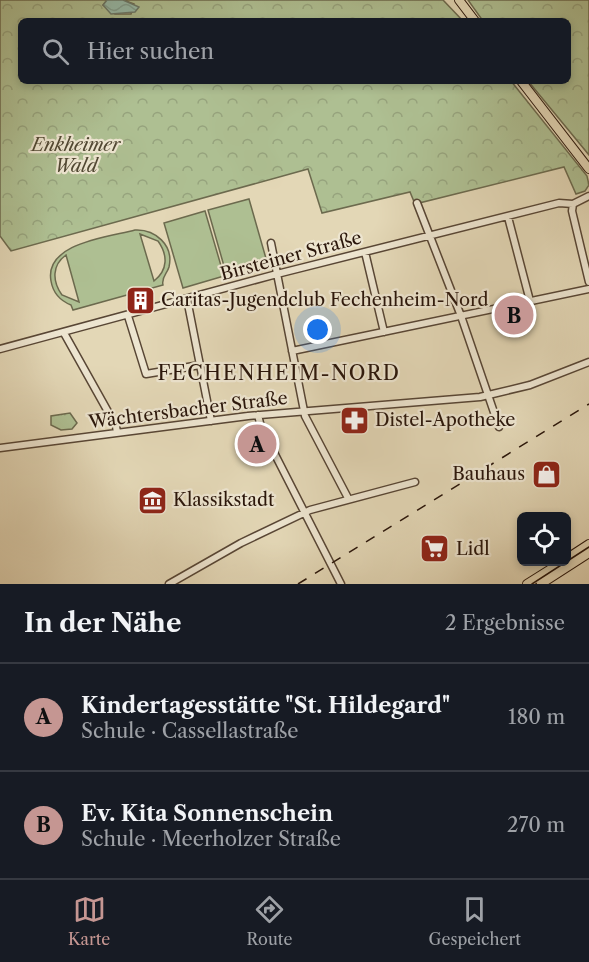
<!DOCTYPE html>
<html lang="de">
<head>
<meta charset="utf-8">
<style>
  :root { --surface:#171b24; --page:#20242c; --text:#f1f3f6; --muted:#9ea1a6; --line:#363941; --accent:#c59692 }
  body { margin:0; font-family:"Libre Caslon Text",serif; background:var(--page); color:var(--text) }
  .controls { position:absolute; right:18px; bottom:18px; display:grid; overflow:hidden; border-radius:9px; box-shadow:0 3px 9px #0003 }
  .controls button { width:54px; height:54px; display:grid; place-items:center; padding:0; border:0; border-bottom:2px solid var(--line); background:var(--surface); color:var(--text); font:30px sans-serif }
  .you { position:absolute; left:318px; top:330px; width:21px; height:21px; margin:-15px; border:4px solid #fff; border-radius:50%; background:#1a73e8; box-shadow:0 0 0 9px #1a73e833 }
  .badge { display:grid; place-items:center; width:39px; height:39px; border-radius:50%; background:var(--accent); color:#111; font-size:20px; font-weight:700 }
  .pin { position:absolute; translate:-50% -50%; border:3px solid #fff; box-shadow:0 2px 6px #0006 }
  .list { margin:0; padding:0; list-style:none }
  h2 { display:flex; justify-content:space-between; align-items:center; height:78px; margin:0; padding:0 24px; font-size:26px }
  h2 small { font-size:20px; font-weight:400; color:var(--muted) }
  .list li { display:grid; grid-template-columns:39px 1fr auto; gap:18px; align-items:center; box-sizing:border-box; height:108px; padding:0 24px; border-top:2px solid var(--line) }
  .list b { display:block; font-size:22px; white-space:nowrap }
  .list p { margin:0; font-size:20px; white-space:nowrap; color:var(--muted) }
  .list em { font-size:20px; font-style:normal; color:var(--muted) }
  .icon { flex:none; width:33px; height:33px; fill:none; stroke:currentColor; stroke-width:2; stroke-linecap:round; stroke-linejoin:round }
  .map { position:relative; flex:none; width:589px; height:584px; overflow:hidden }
  .search { position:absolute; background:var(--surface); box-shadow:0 3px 9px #0003; left:18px; right:18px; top:18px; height:66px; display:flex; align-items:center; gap:15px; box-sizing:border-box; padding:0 21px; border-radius:9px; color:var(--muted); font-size:22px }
  .sheet { height:294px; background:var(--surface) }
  nav { display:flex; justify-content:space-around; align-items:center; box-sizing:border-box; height:84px; border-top:2px solid var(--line); background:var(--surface); font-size:16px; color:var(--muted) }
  nav a { display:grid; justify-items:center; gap:3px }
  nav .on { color:var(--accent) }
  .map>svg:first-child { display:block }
  .grass { fill:#aebf92; stroke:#6c6a4e; stroke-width:1.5; fill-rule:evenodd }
  .forest { fill:url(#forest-crowns); stroke:#6c6a4e; stroke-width:1.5 }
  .park { fill:url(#park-tufts); stroke:#6c6a4e; stroke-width:1.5 }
  .water { fill:url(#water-waves); stroke:#6a7869; stroke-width:1.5 }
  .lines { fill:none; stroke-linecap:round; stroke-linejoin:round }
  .minor-casing { stroke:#584635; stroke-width:9 }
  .major-casing { stroke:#29150a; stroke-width:10 }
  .minor { stroke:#ede5d0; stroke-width:6 }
  .major { stroke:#e3d7b6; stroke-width:8 }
  .tram { stroke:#29150a; stroke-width:1.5 }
  .rail { stroke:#29150a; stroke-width:1.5; stroke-dasharray:10 10; stroke-linecap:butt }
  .labels { text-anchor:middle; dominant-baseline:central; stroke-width:4.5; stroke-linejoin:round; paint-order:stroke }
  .park-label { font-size:18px; font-style:italic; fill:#514833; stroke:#ede5d0 }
  .street-label { font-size:18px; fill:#29150a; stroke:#ede5d0 }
  .poi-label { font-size:18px; fill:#29150a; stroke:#ede5d0; text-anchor:start }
  .neighbourhood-label { font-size:20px; letter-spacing:1.5px; fill:#29150a; stroke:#ede5d0 }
</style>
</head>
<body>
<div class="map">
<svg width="589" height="584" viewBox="0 0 589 584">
  <defs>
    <pattern id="forest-crowns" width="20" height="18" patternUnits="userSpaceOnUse" patternTransform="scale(1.5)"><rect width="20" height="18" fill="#aebf92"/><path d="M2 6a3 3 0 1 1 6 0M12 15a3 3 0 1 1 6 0" fill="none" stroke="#96a37d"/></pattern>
    <pattern id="park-tufts" width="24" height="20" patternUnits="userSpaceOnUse" patternTransform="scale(1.5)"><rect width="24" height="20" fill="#aebf92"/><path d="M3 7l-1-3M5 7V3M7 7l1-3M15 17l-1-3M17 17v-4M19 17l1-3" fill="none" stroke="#96a37d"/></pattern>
    <pattern id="water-waves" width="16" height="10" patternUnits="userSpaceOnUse" patternTransform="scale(1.5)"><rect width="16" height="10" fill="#96baa9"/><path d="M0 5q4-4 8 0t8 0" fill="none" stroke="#819f90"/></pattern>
  </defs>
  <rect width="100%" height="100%" fill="#e3d7b6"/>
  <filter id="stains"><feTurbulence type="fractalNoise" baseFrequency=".00333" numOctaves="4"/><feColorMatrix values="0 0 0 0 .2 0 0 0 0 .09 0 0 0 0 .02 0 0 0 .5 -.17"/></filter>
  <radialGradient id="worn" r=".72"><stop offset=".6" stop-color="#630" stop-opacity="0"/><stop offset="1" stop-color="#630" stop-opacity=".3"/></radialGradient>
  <path class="grass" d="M249 199 267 262 226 273 208 210Z
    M205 211 224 276 183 288 164 223Z
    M135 230C155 229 174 245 169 267 167 274 161 277 163 285L73 310 71 305C61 301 53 293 51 281 44 243 109 237 135 230ZM140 234 158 241C168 255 168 270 154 281ZM66 255 79 302 62 295C52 281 52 265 66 255Z"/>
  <path class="forest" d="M0 0H107L103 5 115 14H131L134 4 123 0H443L463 21H21V81H511L587 176 589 185 585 191 576 194 564 167 415 204 410 192 322 213 308 169 11 251 0 236Z
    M468 0H589V155L528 81H568V21H483Z"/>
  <path class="park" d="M70 413 77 423 72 429 61 430 51 425V416Z"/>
  <path class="water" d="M107 0H123L139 7 135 12 111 14 103 5Z"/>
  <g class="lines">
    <defs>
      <path id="minor" d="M417 203 461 316 499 427
        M573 204 572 211 589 282
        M573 204 589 196
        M508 217 530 301
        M271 243 305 416 348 498
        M365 252 384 332
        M187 299 211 421
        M128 316 146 374 200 365
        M64 333 116 426 117 433
        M0 349 277 274 559 203 573 204
        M292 351 589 289
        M258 415 261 427 341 584
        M0 448 248 416 480 397 530 385 589 362
        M169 584 241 543 310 510 415 482"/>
      <path id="major" d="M459 0 475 21
        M521 81 589 169
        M566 559 589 544
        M527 584 562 562
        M541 584 589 553"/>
    </defs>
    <use href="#minor" class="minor-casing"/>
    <use href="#major" class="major-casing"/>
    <use href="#minor" class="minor"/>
    <use href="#major" class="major"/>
    <path class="tram" d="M532 584 589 547"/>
    <path class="rail" d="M298 584 589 404"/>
  </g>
  <defs>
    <symbol id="building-square" viewBox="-11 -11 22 22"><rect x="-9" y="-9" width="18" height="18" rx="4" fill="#8f2418" stroke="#ede5d0"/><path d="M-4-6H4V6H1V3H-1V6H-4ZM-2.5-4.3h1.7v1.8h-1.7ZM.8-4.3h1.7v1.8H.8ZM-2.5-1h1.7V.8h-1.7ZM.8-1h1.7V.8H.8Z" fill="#fff"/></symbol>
    <symbol id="pharmacy-square" viewBox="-11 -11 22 22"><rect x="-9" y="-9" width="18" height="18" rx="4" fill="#8f2418" stroke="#ede5d0"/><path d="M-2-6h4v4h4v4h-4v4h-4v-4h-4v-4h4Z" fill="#fff"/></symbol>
    <symbol id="shop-square" viewBox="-11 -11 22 22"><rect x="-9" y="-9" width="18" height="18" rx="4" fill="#8f2418" stroke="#ede5d0"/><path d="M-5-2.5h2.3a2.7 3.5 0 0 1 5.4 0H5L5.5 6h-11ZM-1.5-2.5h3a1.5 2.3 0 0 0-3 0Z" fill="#fff"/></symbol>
    <symbol id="museum-square" viewBox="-11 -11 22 22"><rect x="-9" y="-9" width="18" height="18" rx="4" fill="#8f2418" stroke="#ede5d0"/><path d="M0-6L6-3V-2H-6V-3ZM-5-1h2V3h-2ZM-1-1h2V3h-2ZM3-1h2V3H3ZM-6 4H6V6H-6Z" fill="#fff"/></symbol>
    <symbol id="supermarket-square" viewBox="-11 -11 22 22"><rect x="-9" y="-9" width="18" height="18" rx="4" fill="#8f2418" stroke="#ede5d0"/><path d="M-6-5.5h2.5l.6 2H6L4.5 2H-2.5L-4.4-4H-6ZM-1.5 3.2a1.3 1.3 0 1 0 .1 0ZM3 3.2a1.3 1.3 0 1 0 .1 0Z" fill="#fff"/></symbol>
  </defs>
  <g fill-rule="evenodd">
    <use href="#building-square" x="124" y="284" width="33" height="33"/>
    <use href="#pharmacy-square" x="338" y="404" width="33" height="33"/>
    <use href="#shop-square" x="530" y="458" width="33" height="33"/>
    <use href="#museum-square" x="136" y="484" width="33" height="33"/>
    <use href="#supermarket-square" x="418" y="532" width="33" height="33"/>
  </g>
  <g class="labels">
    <g class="park-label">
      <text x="76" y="145">Enkheimer<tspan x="76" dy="21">Wald</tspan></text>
    </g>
    <g class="street-label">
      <text transform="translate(291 256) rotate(-15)">Birsteiner Straße</text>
      <text transform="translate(188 410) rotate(-7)">Wächtersbacher Straße</text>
    </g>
    <g class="poi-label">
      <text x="161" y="300">Caritas-Jugendclub Fechenheim-Nord</text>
      <text x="375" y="420">Distel-Apotheke</text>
      <text x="525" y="474" text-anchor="end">Bauhaus</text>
      <text x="173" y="500">Klassikstadt</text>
      <text x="456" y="549">Lidl</text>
    </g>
    <g class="neighbourhood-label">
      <text x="279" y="373">FECHENHEIM-NORD</text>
    </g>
  </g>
  <rect width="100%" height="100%" filter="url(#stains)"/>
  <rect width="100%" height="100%" fill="url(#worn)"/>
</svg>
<div class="controls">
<button><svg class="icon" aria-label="locate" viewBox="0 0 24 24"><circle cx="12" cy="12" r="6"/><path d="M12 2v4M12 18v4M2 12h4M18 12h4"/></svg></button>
</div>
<div class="you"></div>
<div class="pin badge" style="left:257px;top:444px">A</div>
<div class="pin badge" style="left:514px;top:315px">B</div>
<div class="search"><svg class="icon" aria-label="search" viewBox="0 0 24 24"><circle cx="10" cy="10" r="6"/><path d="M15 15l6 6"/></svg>Hier suchen</div>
</div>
<section class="sheet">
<h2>In der Nähe<small>2 Ergebnisse</small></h2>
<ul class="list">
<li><span class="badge">A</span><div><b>Kindertagesstätte &quot;St. Hildegard&quot;</b><p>Schule · Cassellastraße</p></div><em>180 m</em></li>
<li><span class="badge">B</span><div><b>Ev. Kita Sonnenschein</b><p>Schule · Meerholzer Straße</p></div><em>270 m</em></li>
</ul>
</section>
<nav>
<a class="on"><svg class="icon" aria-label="map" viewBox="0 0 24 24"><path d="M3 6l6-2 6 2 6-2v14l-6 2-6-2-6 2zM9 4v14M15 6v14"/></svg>Karte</a>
<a><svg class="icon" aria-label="directions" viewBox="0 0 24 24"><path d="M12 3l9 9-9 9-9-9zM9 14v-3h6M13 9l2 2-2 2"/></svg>Route</a>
<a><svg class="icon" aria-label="saved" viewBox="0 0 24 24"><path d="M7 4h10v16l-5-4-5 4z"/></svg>Gespeichert</a>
</nav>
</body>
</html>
